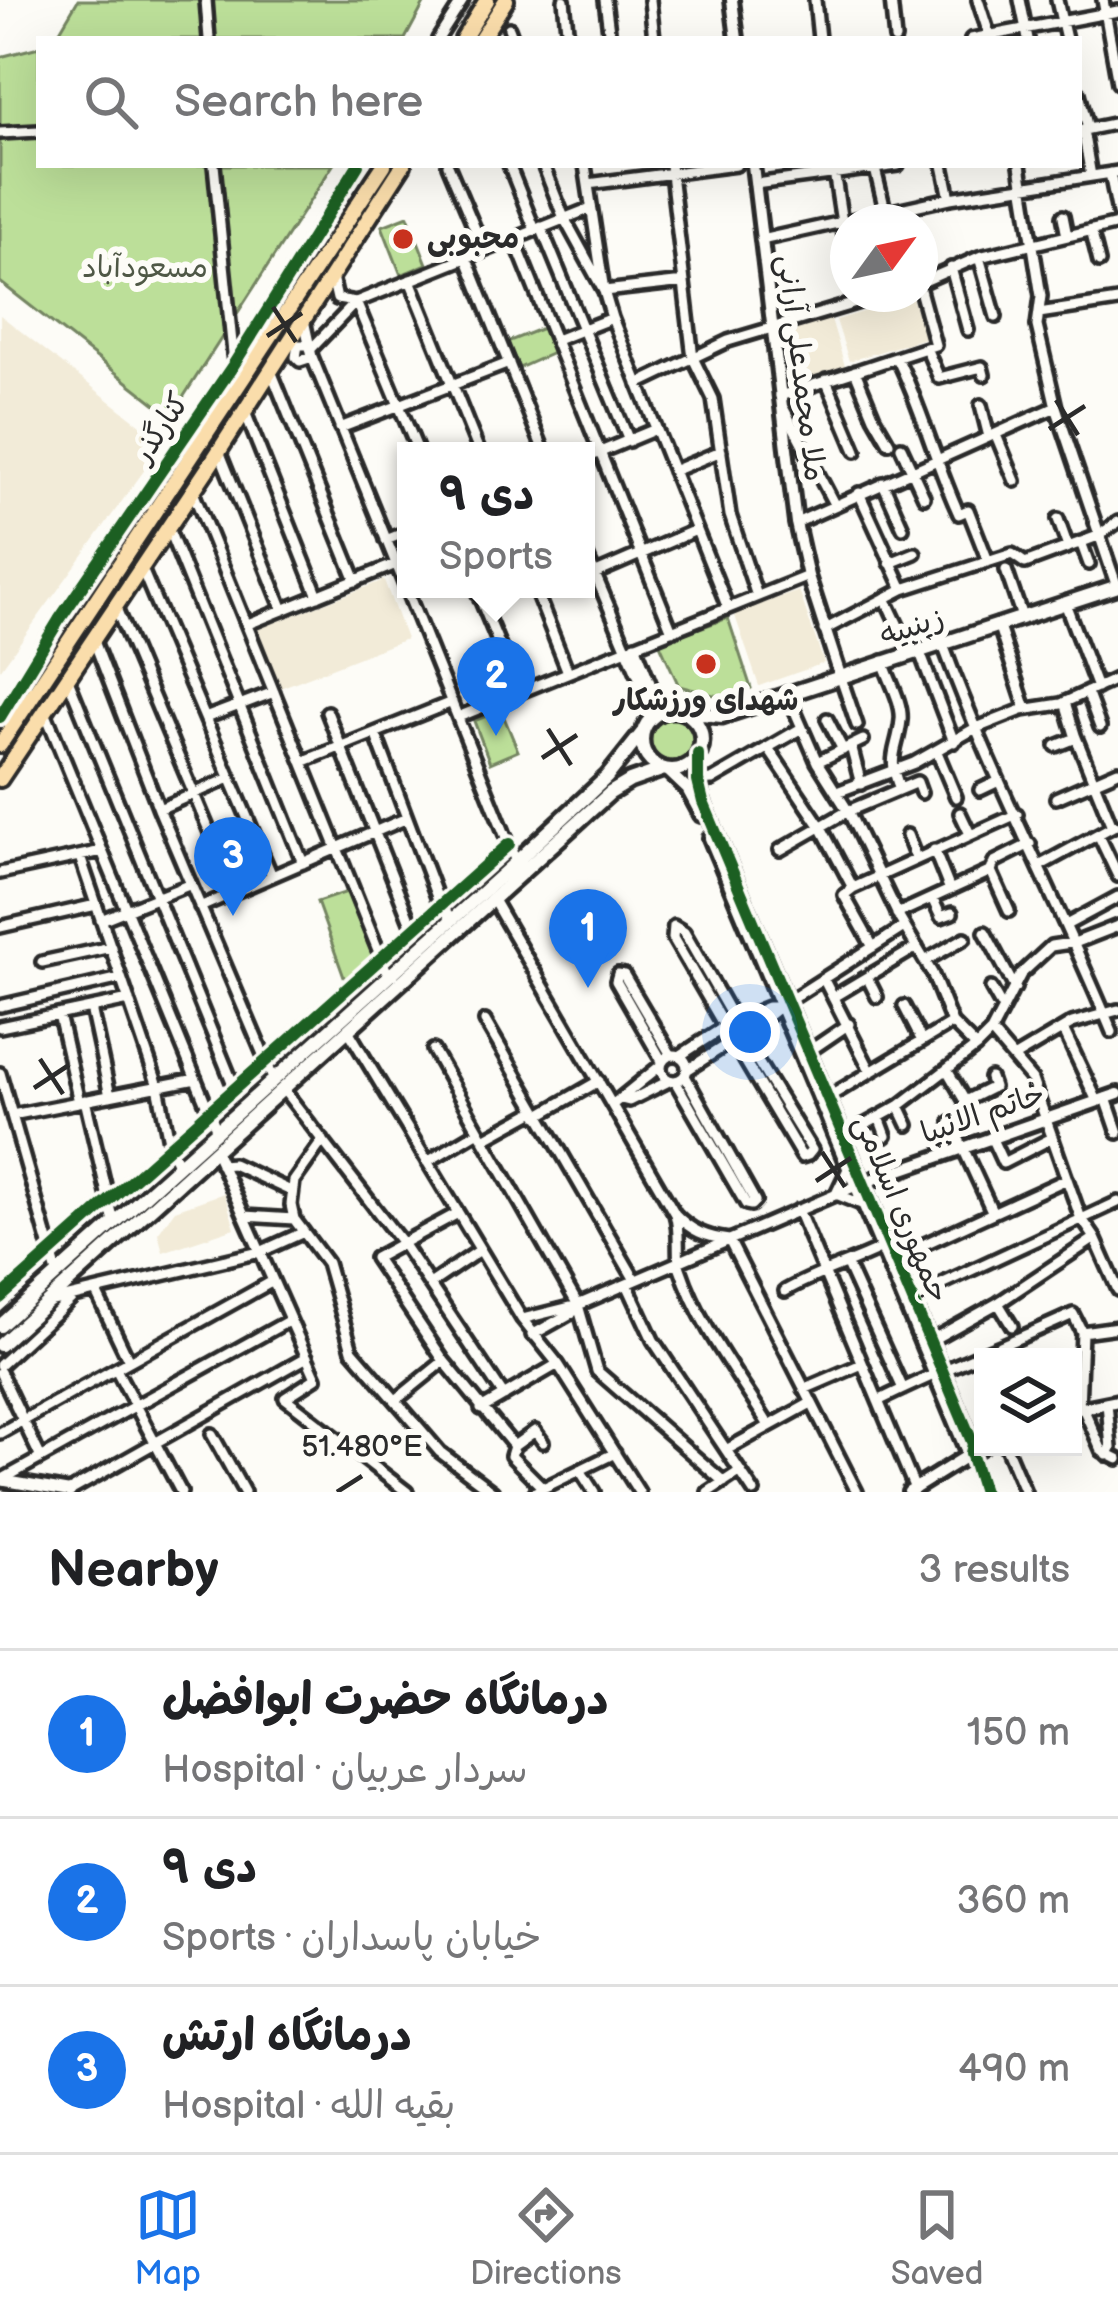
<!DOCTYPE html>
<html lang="en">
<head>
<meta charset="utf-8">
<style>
  :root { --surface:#fff; --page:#f6f6f6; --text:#202124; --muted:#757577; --line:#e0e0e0; --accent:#1a73e8 }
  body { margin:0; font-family:"Balsamiq Sans","Playpen Sans Arabic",sans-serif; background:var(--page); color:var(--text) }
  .controls { position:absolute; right:36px; bottom:36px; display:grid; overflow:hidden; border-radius:0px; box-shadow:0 12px 48px #0002 }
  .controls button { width:108px; height:108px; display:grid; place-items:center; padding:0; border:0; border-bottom:3px solid var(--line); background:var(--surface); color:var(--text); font:60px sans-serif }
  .compass { position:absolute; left:830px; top:204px; width:108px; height:108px; border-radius:50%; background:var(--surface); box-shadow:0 12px 48px #0002; rotate:57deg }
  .you { position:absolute; left:750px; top:1032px; width:42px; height:42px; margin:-30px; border:9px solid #fff; border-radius:50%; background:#1a73e8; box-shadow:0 0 0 18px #1a73e833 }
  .badge { display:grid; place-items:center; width:78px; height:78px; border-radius:50%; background:var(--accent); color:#fff; font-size:39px; font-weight:700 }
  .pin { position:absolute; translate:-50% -99px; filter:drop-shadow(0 3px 6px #0008) }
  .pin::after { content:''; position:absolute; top:63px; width:42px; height:36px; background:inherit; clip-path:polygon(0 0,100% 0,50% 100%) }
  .popup { position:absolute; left:397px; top:442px; width:198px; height:156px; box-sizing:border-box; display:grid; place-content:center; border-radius:0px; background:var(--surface); filter:drop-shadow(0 3px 9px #0005); font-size:39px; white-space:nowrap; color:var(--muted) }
  .popup b { font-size:45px; color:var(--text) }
  .popup::after { content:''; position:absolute; left:50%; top:100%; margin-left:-24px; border:24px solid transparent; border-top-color:var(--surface) }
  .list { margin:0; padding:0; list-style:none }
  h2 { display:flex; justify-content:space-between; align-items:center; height:156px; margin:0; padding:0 48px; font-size:51px }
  h2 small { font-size:39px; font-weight:400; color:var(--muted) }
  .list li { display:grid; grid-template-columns:78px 1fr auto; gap:36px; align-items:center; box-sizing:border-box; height:168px; padding:0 48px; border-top:3px solid var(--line) }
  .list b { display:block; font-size:45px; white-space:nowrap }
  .list p { margin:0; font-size:39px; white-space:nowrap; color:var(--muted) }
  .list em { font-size:39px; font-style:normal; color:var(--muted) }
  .icon { flex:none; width:66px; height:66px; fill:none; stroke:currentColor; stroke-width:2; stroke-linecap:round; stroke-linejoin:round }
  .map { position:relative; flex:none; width:1118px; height:1492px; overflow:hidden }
  .search { position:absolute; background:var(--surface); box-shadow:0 12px 48px #0002; left:36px; right:36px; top:36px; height:132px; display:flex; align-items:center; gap:30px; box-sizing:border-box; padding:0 42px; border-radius:0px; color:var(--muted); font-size:45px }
  .sheet { height:660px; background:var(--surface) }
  nav { display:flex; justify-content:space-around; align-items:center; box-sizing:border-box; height:168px; border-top:3px solid var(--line); background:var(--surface); font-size:33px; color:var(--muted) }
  nav a { display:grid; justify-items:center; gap:6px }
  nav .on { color:var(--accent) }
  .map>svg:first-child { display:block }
  .built { fill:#f2ebd8 }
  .green { fill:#bcdf99; stroke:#748562; stroke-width:3 }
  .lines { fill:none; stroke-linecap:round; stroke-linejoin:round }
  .minor-casing { stroke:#2b2b2b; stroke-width:18 }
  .tertiary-casing { stroke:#2b2b2b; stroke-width:20 }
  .secondary-casing { stroke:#2b2b2b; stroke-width:21 }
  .primary-casing { stroke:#2b2b2b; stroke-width:22 }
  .minor { stroke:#fdfcf7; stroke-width:9 }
  .tertiary { stroke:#fdfcf7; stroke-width:10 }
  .secondary { stroke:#fdfcf7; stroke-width:12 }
  .primary { stroke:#faddab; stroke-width:14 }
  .cycleway-casing { stroke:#fdfcf7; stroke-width:20 }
  .cycleway { stroke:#1b5e20; stroke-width:12 }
  .ticks { fill:none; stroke:#2b2b2b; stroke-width:4.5 }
  .poi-dot { fill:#c8321e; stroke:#fdfcf7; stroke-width:4.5 }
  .labels { text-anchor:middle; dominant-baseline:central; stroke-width:12; stroke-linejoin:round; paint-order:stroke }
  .poi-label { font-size:30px; font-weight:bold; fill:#2b2b2b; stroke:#fdfcf7; text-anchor:start }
  .park-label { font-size:30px; fill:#4f5846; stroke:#fdfcf7 }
  .street-label { font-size:30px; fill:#2b2b2b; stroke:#fdfcf7 }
  .ticks-label { font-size:30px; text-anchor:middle; fill:#2b2b2b; stroke:#fdfcf7; stroke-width:12; stroke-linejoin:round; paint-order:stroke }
</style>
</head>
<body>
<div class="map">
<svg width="1118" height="1492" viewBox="0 0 1118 1492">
  <rect width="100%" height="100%" fill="#fdfcf7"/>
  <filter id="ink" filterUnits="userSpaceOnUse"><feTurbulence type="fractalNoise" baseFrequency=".00833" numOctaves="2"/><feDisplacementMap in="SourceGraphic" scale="24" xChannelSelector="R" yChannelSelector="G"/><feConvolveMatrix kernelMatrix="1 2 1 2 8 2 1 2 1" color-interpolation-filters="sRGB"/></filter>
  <g filter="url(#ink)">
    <path class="built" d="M912 297 925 338 849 361 836 320Z
      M0 315 164 443 0 670Z
      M831 319 845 366 788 385 777 335Z
      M384 580 406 639 280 688 255 630Z
      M799 591 824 663 759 686 734 613Z
      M224 1193 235 1228 163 1252 158 1233 175 1210Z"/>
    <path class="green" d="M78 0H426L405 39H55Z
      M39 47V165H333L171 416 0 282V57Z
      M408 216 427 264 401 275 382 226Z
      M545 327 555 352 519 368 507 342Z
      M728 618 751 688 725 698 679 686 659 642Z
      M501 710 518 751 490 763 474 721Z
      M649 739a22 22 0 1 1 44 0a22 22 0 1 1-44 0Z
      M347 892 373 956 345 980 317 902Z"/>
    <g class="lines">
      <defs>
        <path id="minor" d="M206 0 209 39
          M564 0 568 39
          M605 0 610 39
          M650 0 654 39
          M815 0 819 39
          M891 0 895 39
          M978 0 989 34
          M1020 0 1028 39
          M1057 0 1066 39
          M1103 0 1118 83
          M509 28 513 39
          M438 39 463 0
          M971 39 1118 11
          M1079 93 1088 129
          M1083 130 1091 176
          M1079 131 1118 123
          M0 133 39 131
          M214 165 234 363
          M448 165 484 250
          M509 165 535 230
          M543 165 564 218 604 291 684 282
          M585 165 604 291 612 318 728 608
          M670 165 693 358 713 399 730 515 757 596
          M833 165 848 261
          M943 165 950 198
          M1020 165 1041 296 1037 326 1056 407 1117 587
          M875 169 888 222
          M1110 173 1118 213
          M588 184 736 165
          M755 184 898 165
          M1063 216 1067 236
          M541 227 629 441
          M1091 230 1099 262
          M514 238 672 631
          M761 240 950 198 1118 172
          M466 257 544 451
          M979 257 996 317
          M951 268 968 330
          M332 277 337 299 356 302 418 451
          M410 280 479 451
          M920 283 979 257 1118 224
          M1039 313 1118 301
          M304 320 312 357 300 361 296 357 298 345H310
          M556 340 612 318
          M312 348 356 302 591 208
          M926 348 939 378 982 367 984 375
          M312 357 406 588
          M897 358C922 408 935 462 959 514L968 510 988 561
          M271 371 356 581
          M855 371 874 417 889 443
          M826 380 856 451
          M638 384 728 341 886 294
          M780 396 935 345 920 290
          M981 405 989 437
          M784 409 834 504
          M245 412 318 596
          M340 428 509 363
          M996 435 1015 481
          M901 447 924 497
          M219 451 283 610
          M586 458 656 429
          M673 471 721 451
          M883 483 903 528
          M193 492 389 977
          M859 493 903 589
          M1058 519 1068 547
          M796 523 1056 407
          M168 528 303 863
          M386 540 406 532
          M1081 542 1089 564
          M586 553 645 692 649 721
          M890 563 915 553
          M141 567 272 876
          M1006 570 1022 617
          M594 574 696 530
          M406 589 516 862
          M476 589 519 692
          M535 589 568 672
          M885 598 911 653
          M1065 603 1097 688
          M115 606 235 892
          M248 624 396 564
          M998 624 1026 709
          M824 630 903 589 1012 554 1025 563 1098 536 1118 522
          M94 641 159 809 274 1080
          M942 642C991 776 1058 901 1112 1032
          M635 645 652 688 674 710
          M919 650 954 742
          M883 661C888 678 903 703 901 720 898 751 886 755 900 789
          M840 675 857 725
          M67 677 235 1089
          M1087 692 1100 727
          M787 693 817 762 848 811 900 919 932 973 952 1023 976 1047
          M45 712 217 1131
          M327 712 413 929
          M0 717 59 620 234 364 358 165
          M458 717 808 576
          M205 718 274 692
          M827 719 843 750
          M375 733 440 905 453 920
          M1075 735 1112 826
          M851 746 861 784
          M1056 746 1076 738 1065 702
          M768 748 821 827 853 888 844 895 873 947
          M937 752 956 797
          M302 762 452 702
          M817 762 863 740
          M698 781 712 780 800 729
          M980 790 999 781
          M837 792 914 763 974 729 1022 710 1061 704 1118 678
          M1056 798 1118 771
          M159 809 230 778
          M960 813 970 834
          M907 835 916 858
          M1099 836 1118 876
          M780 850 848 811 917 782 921 793
          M934 850 950 890
          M80 857 158 1086 170 1146 178 1165
          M1041 865 1115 825
          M991 871 994 862 1030 844
          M0 873 102 851
          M853 888 1017 814
          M492 898 675 1214
          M932 898 941 917 952 913
          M200 907 407 818
          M897 914 991 871 1009 911
          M101 920 191 884
          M1068 924 1118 897
          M0 927 96 905
          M985 932 1015 988
          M925 961 965 938
          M42 962 111 947
          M867 977 877 997
          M824 980 871 1072
          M991 988 1003 1009
          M835 996 917 947
          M0 1006 121 978
          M904 1006 922 1041
          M91 1008 110 1096
          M59 1015 79 1102
          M721 1031a13 13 0 1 1 26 0a13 13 0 1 1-26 0Z
          M739 1019 768 1007H779
          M485 1021 635 1280
          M723 1024 673 938 674 926 684 932 733 1018
          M0 1027 129 1000
          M348 1030 522 1319 558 1364 639 1492
          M1064 1031 1097 1101
          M991 1032 1032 1080 1080 1216 1095 1238 1118 1290
          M747 1033 779 1007 904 927
          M735 1044 802 1157 808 1155 812 1150 744 1039
          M433 1050 578 1305 597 1371 724 1482
          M808 1052 849 1024
          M661 1068a13 13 0 1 1 26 0a13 13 0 1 1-26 0Z
          M681 1055 721 1029
          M1013 1058 1072 1023 1118 1010
          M662 1061 616 981 618 974 624 975 671 1055
          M687 1070 729 1043
          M947 1070 965 1101 993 1087 990 1078
          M0 1073 57 1273
          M675 1081 746 1204 751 1205 755 1201 685 1076
          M283 1089 402 1243 504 1396
          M1106 1098 1118 1133
          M621 1099 629 1101 669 1081
          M85 1100 114 1223
          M822 1101 952 1023
          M612 1105 660 1066
          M899 1106 908 1125
          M12 1115 196 1079
          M538 1116 599 1081
          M879 1117 886 1136
          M951 1122 993 1213
          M991 1137 1003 1163 1052 1138
          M841 1138 899 1106 976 1047 991 1032 1021 974 1051 946 1077 942 1118 926
          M484 1139 535 1111
          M323 1140 294 1181 291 1205 294 1219 327 1263 352 1350 440 1452 493 1492
          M215 1150 316 1378 285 1398 407 1492
          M427 1162 479 1131
          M221 1165 233 1164 291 1191
          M848 1169 836 1194 864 1205
          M798 1210 915 1489
          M458 1213 375 1258 444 1361 514 1446 511 1456 543 1488
          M244 1216 294 1219
          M892 1259 1067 1179
          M847 1265 903 1389
          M430 1284 480 1250
          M627 1284 653 1340 754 1492
          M785 1291C816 1273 849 1264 882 1248
          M96 1292 129 1361
          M0 1298 509 844
          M909 1299 1118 1202
          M48 1302 260 1252 304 1232
          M998 1303 1012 1326
          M522 1319 578 1305 858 1185
          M1082 1332 1118 1327
          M532 1335 573 1312 578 1305
          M930 1341 998 1303 1095 1238
          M0 1365 71 1299
          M116 1369 181 1492
          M0 1372 41 1458
          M804 1389 862 1364
          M396 1400 444 1361
          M878 1401C942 1369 1008 1344 1073 1314L1082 1332 1079 1408
          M1107 1403 1111 1448 1107 1455
          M1083 1408 1102 1451 1118 1459
          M481 1409 558 1364
          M768 1424C737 1374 699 1325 680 1268 676 1256 681 1233 675 1214 691 1231 706 1237 729 1240L857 1492
          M0 1433 273 1281
          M212 1434 244 1492
          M514 1446 535 1431 543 1442
          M1006 1447 1025 1492
          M726 1450 811 1403
          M971 1453 983 1492
          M580 1470 594 1492
          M1 1480 290 1320
          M68 1492 307 1357
          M535 1492 615 1453
          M708 1492 740 1471"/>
        <path id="tertiary" d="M732 0 737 39
          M753 165 796 523 808 576 840 675
          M698 754V781L703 802 973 1444 971 1453
          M667 770 687 789 701 815
          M710 838 965 1447 971 1453
          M863 1183 1118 1094
          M1073 1410 1118 1401
          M0 1480 70 1492
          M909 1492 983 1446"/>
        <path id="secondary" d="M642 740a30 30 0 1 1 60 0a30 30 0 1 1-60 0Z
          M682 712 722 716 1118 586
          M0 1326 516 862 607 777 642 733
          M0 1345 610 793 630 781 664 769"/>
        <path id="primary" d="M463 39 487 0
          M481 39 506 0
          M0 745 384 165
          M0 779 210 465 403 165"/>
      </defs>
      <use href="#minor" class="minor-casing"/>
      <use href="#tertiary" class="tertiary-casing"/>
      <use href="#secondary" class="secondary-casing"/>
      <use href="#primary" class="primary-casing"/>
      <use href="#minor" class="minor"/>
      <use href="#tertiary" class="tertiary"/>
      <use href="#secondary" class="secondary"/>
      <use href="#primary" class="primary"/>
      <defs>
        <path id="cycleway" d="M0 717 59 620 234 364 358 165
          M698 754V781L703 802 973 1444 971 1453 983 1492
          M0 1298 509 844"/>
      </defs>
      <use href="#cycleway" class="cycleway-casing"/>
      <use href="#cycleway" class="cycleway"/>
    </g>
  </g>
  <path class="ticks" d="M273 307 296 342M267 336 302 313M1056 400 1078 435M1049 429 1085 406M548 729 571 765M542 758 577 735M40 1059 63 1094M34 1088 69 1065M822 1152 845 1187M816 1181 851 1158M337 1492 362 1476"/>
  <g class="poi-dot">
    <circle cx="403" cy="239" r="12"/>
    <circle cx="706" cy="664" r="12"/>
  </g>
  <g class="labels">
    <g class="poi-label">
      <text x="427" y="239">محبوبی</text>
      <text x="706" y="701" text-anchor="middle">شهدای ورزشکار</text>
    </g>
    <g class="park-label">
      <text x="145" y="268">مسعودآباد</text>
    </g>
    <g class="street-label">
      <text transform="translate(801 368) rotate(83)">ملا محمدعلی آرانی</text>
      <text transform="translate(161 428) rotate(-56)">کنارگذر</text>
      <text transform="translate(912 627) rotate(-18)">زینبیه</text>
      <text transform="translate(983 1114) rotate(-19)">خاتم الانبیا</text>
      <text transform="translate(901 1209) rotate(67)">جمهوری اسلامی</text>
    </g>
  </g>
  <g class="ticks-label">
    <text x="362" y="1456">51.480°E</text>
  </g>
</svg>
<div class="controls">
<button><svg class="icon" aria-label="layers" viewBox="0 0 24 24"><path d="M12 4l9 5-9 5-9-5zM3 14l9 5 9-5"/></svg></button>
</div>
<svg class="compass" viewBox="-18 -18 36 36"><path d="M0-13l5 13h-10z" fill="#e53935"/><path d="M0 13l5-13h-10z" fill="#757577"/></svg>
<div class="you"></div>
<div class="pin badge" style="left:588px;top:988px">1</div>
<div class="pin badge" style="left:496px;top:736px">2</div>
<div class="popup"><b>۹ دی</b>Sports</div>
<div class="pin badge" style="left:233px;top:916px">3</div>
<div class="search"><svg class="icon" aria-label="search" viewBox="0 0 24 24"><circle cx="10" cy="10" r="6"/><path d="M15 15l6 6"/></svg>Search here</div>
</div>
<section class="sheet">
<h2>Nearby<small>3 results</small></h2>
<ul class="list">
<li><span class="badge">1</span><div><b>درمانگاه حضرت ابوافضل</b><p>Hospital · سردار عربیان</p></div><em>150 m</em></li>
<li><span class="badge">2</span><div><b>۹ دی</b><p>Sports · خیابان پاسداران</p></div><em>360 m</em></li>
<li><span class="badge">3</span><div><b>درمانگاه ارتش</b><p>Hospital · بقیه الله</p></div><em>490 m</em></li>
</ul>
</section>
<nav>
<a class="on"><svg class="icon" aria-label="map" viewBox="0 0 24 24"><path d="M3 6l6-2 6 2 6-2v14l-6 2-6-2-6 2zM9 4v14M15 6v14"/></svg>Map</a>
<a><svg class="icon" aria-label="directions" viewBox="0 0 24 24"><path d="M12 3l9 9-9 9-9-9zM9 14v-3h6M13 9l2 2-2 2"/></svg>Directions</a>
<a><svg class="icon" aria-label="saved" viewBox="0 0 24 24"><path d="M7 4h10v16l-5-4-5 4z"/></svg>Saved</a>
</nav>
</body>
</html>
